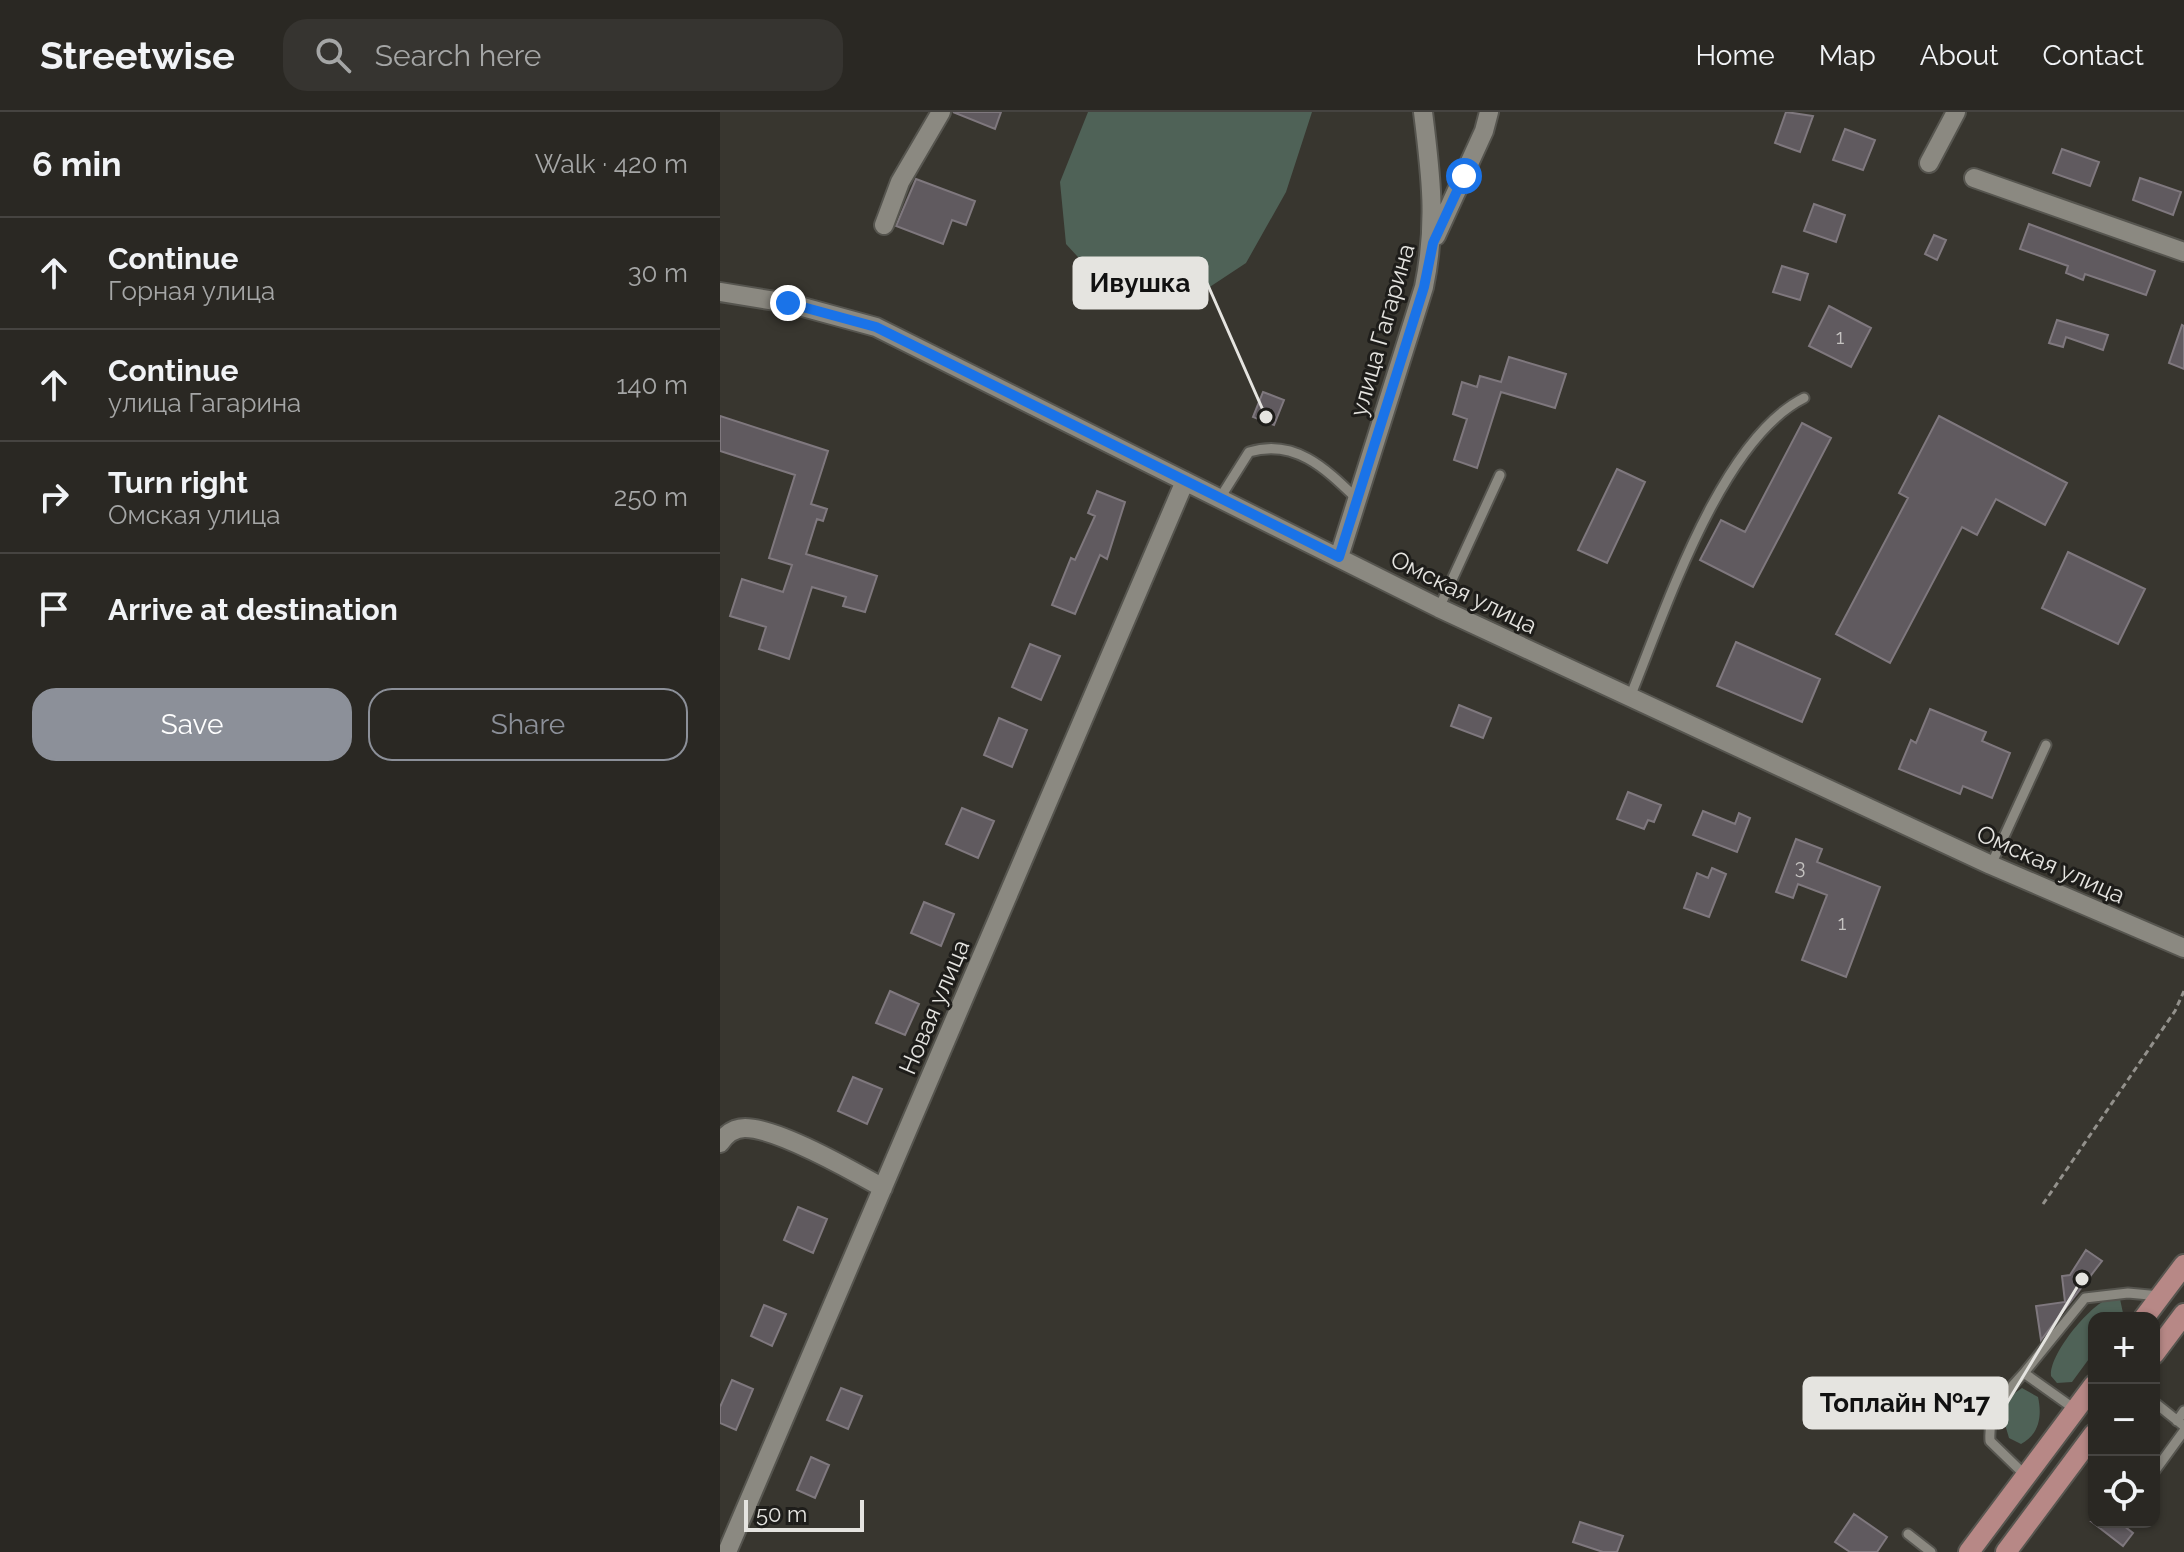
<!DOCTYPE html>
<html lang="en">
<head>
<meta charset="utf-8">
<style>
  :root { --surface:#2a2823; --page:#363430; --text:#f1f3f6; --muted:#a5a6a6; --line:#464441; --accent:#8c9099 }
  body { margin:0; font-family:Raleway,sans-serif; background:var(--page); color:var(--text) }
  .controls { position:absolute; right:24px; bottom:24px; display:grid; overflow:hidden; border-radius:16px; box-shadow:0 2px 6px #0004 }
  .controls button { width:72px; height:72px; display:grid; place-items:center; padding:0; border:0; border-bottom:2px solid var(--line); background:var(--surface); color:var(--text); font:40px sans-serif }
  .scale { position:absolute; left:24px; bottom:20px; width:120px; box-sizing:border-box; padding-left:8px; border:4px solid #e5e4e0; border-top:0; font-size:22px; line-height:28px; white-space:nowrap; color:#e5e4e0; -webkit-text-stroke:6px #1e1d1a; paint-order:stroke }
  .stop { position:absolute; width:24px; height:24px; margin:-18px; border:6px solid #1a73e8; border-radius:50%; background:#fff }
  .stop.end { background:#1a73e8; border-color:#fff; box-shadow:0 2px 8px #0008 }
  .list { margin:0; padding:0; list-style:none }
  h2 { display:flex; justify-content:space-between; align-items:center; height:104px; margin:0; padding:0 32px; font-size:34px }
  h2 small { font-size:26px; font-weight:400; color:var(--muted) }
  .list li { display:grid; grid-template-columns:52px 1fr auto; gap:24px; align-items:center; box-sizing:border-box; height:112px; padding:0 32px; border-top:2px solid var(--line) }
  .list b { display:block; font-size:30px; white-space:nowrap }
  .list p { margin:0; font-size:26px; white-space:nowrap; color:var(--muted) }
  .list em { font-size:26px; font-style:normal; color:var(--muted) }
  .actions { display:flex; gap:16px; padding:24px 32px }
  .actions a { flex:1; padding:18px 0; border:2px solid var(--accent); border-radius:24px; text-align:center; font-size:28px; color:var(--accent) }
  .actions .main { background:var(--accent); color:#fff }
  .icon { flex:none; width:44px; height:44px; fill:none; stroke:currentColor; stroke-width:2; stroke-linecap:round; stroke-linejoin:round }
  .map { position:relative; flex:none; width:1464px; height:1440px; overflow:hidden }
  header { display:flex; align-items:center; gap:48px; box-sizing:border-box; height:112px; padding:0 40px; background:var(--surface); border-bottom:2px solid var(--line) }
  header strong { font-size:38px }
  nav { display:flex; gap:44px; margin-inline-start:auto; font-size:28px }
  .search { width:560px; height:72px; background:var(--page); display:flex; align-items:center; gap:20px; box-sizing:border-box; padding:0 28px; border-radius:24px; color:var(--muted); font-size:30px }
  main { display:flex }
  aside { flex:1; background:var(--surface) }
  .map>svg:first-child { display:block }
  .green { fill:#4f6257 }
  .building { fill:#605a5f; stroke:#7f787e; stroke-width:2 }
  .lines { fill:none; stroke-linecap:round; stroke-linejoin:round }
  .service-casing { stroke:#56554f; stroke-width:13 }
  .minor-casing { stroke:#56554f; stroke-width:22 }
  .primary-casing { stroke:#56554f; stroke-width:24 }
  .path { stroke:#93918c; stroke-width:3; stroke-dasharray:6 4; stroke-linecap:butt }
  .service { stroke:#8b8981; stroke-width:9 }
  .minor { stroke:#8b8981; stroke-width:18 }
  .primary { stroke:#b78886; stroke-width:20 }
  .route { stroke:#1a73e8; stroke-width:10 }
  .labels { text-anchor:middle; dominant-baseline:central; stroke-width:6; stroke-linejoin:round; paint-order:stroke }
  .number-label { font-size:20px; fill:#c4c2c0 }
  .street-label { font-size:24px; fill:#e5e4e0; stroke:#1e1d1a }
  .leader { fill:none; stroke:#e5e4e0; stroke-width:3 }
  .callout-dot { fill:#e5e4e0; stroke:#1e1d1a; stroke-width:3 }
  .callout { fill:#e5e4e0; stroke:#e5e4e0; stroke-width:3 }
  .callout-label { font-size:26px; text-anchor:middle; font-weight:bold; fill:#111 }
</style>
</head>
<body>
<header>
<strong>Streetwise</strong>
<div class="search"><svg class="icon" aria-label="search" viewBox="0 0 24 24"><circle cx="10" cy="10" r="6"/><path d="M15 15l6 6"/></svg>Search here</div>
<nav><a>Home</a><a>Map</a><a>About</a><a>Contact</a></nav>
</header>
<main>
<aside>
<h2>6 min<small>Walk · 420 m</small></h2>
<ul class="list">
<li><svg class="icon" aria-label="ahead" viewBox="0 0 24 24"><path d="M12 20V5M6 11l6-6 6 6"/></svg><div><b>Continue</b><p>Горная улица</p></div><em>30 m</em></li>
<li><svg class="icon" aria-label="ahead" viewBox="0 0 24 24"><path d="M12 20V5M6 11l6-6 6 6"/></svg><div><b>Continue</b><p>улица Гагарина</p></div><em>140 m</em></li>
<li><svg class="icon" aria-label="right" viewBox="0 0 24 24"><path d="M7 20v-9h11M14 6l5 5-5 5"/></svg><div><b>Turn right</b><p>Омская улица</p></div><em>250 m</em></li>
<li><svg class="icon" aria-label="arrive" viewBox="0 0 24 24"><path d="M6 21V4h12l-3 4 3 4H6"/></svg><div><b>Arrive at destination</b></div></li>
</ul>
<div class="actions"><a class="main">Save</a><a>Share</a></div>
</aside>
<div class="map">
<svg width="1464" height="1440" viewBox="0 0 1464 1440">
  <rect width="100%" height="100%" fill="#38362f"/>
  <path class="green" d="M368 0H592L566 80 526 151 473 186 431 184 379 168 346 132 340 70Z
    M1392 1185 1400 1187 1403 1201 1399 1206H1374V1240L1352 1270 1337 1271 1331 1264C1329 1242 1371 1191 1392 1185Z
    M1302 1276 1318 1285C1322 1303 1320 1322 1301 1332L1289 1326 1282 1302 1290 1284Z"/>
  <path class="building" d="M233 0H281L275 17Z
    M1066 0 1093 4 1080 40 1055 31Z
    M1125 17 1155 28 1143 58 1113 48Z
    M1342 37 1379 50 1370 74 1333 61Z
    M1420 66 1461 80 1453 103 1413 88Z
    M196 67 255 89 246 113 232 108 223 132 176 114Z
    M1094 92 1125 103 1116 130 1084 119Z
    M1309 112 1435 159 1426 183 1365 162 1363 168 1346 161 1348 154 1300 137Z
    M1214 123 1226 128 1217 148 1205 142Z
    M1062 154 1088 162 1080 188 1053 180Z
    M1109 194 1151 216 1131 255 1089 234Z
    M1337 208 1388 223 1383 238 1346 225 1343 235 1329 231Z
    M1462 213 1464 214V257L1449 251Z
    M789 245 846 262 835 296 781 280 757 356 734 348 747 307 733 302 742 270 757 275 760 264 781 270Z
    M543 280 564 288 554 313 533 305Z
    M0 304 108 339 91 392 107 397 103 409 97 407 86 442 157 464 145 500 123 494 126 485 92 475 69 547 39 537 46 515 10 504 22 467 63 480 72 453 49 446 75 363 0 339Z
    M1219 304 1347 371 1325 413 1276 387 1257 423 1242 415 1170 551 1116 522 1188 386 1179 381Z
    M1082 311 1111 326 1033 475 980 448 1001 408 1025 420Z
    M897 357 925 370 887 451 858 438Z
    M377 379 405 390 387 447 380 443 355 502 332 493 351 446 355 448 375 404 368 401Z
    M1348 440 1425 477 1398 532 1322 496Z
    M1016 530 1100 567 1082 610 997 574Z
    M310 532 340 544 321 588 292 575Z
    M739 593 771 606 763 626 731 614Z
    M1210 597 1266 620 1262 629 1290 641 1272 686 1243 674 1240 682 1179 657 1191 628 1196 631Z
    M279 606 307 618 292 655 264 643Z
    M908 680 941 693 934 710 928 708 924 717 897 707Z
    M242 696 274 709 258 746 226 732Z
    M983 699 1015 712 1019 701 1030 706 1017 740 973 723Z
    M1076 727 1102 737 1097 750 1160 775 1126 865 1082 848 1107 783 1078 772 1073 786 1056 780Z
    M992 756 1006 762 989 805 964 796 977 761 988 766Z
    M204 790 234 802 221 834 191 821Z
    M170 879 199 892 185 923 156 911Z
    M133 965 162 977 147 1012 118 999Z
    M78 1095 107 1107 93 1141 64 1128Z
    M1366 1138 1382 1149 1321 1228 1316 1194 1345 1190 1342 1164 1350 1163Z
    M44 1193 66 1202 52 1234 31 1224Z
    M12 1268 33 1277 16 1318 0 1311V1295Z
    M121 1276 142 1284 128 1317 107 1308Z
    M91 1345 109 1353 95 1386 77 1378Z
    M1134 1402 1167 1425 1157 1440H1130L1115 1430Z
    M860 1410 903 1424 897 1440H883L853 1430Z
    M1372 1410H1399L1413 1421 1403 1434Z"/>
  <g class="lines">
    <defs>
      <path id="service" d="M500 386 529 340C575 326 606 357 637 387
        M719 496 780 363
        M910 585C945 500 1000 328 1084 286
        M1271 753 1326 633
        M1304 1261C1284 1283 1268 1297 1270 1329L1306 1364
        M1434 1290 1464 1314
        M1356 1298 1304 1261 1365 1186 1408 1181 1440 1184
        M1457 1309 1464 1299
        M1434 1360 1464 1319
        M1188 1422 1211 1440"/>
      <path id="minor" d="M1209 51 1236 0
        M1254 66 1464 140
        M164 113 180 70 221 0
        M716 124 764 19 769 0
        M0 180 68 191 156 215 719 496 1271 753 1464 836
        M619 445 704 175C717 112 711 63 703 0
        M0 1031C6 1022 14 1016 25 1016 58 1016 133 1059 163 1076
        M7 1440 465 369"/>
      <path id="primary" d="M1424 1206 1464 1153
        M1434 1242 1464 1202
        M1249 1440 1374 1273
        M1286 1440 1374 1322"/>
    </defs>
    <use href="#service" class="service-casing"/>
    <use href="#minor" class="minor-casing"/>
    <use href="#primary" class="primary-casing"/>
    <path class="path" d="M1323 1092 1455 899 1464 879"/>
    <use href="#service" class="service"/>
    <use href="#minor" class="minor"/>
    <use href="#primary" class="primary"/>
  </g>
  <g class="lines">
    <path class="route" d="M68 191 156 215 619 445 704 175 713 131 744 64"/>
  </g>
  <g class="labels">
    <g class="number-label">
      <text x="1120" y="225">1</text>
      <text x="1080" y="755">3</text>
      <text x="1122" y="811">1</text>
    </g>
    <g class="street-label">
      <text transform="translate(662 218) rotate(-74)">улица Гагарина</text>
      <text transform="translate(744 480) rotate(26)">Омская улица</text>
      <text transform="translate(1331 752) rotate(24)">Омская улица</text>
      <text transform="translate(214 895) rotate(-67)">Новая улица</text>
    </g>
  </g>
  <path class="leader" d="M546 305L487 171M1362 1167L1287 1291"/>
  <g class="callout-dot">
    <circle cx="546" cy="305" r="8"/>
    <circle cx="1362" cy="1167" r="8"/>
  </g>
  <g class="callout">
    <rect x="354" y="146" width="133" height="50" rx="8"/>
    <rect x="1084" y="1266" width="203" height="50" rx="8"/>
  </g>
  <g class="callout-label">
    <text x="420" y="180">Ивушка</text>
    <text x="1185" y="1300">Топлайн №17</text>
  </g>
</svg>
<div class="controls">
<button>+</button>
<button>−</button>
<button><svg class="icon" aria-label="locate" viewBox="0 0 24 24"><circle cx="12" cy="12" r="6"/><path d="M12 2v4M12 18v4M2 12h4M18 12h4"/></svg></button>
</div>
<div class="scale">50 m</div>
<div class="stop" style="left:744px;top:64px"></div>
<div class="stop end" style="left:68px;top:191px"></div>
</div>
</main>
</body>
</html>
